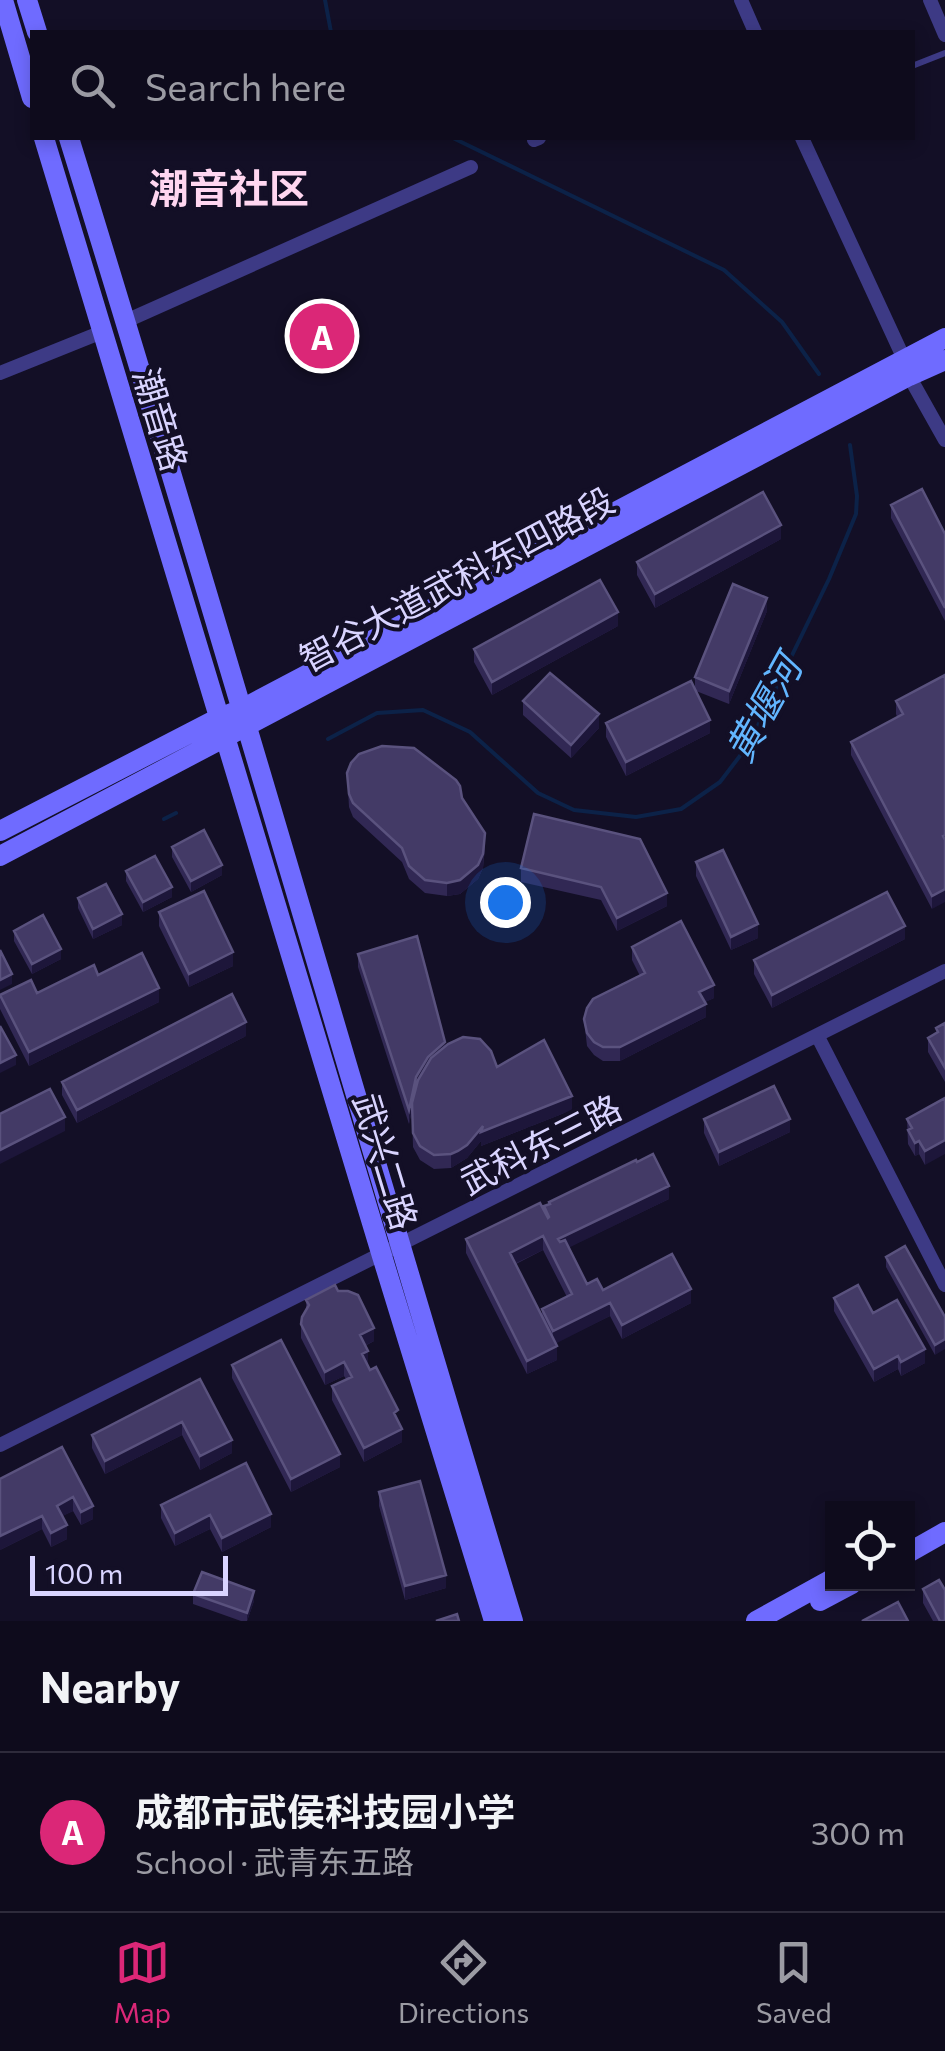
<!DOCTYPE html>
<html lang="en">
<head>
<meta charset="utf-8">
<style>
  :root { --surface:#0e0b1c; --page:#1c1929; --text:#f1f3f6; --muted:#9b9ba3; --line:#2e2b3b; --accent:#db2777 }
  body { margin:0; font-family:Commissioner,"Noto Sans SC",sans-serif; background:var(--page); color:var(--text) }
  .controls { position:absolute; right:30px; bottom:30px; display:grid; overflow:hidden; border-radius:0px; box-shadow:0 5px 15px #0003 }
  .controls button { width:90px; height:90px; display:grid; place-items:center; padding:0; border:0; border-bottom:2px solid var(--line); background:var(--surface); color:var(--text); font:50px sans-serif }
  .scale { position:absolute; left:30px; bottom:25px; width:198px; box-sizing:border-box; padding-left:10px; border:5px solid #d9d4ff; border-top:0; font-size:28px; line-height:35px; white-space:nowrap; color:#d9d4ff; -webkit-text-stroke:8px #130f26; paint-order:stroke }
  .you { position:absolute; left:505px; top:902px; width:35px; height:35px; margin:-25px; border:8px solid #fff; border-radius:50%; background:#1a73e8; box-shadow:0 0 0 15px #1a73e833 }
  .badge { display:grid; place-items:center; width:65px; height:65px; border-radius:50%; background:var(--accent); color:#fff; font-size:32px; font-weight:700 }
  .pin { position:absolute; translate:-50% -50%; border:5px solid #fff; box-shadow:0 2px 10px #0006 }
  .list { margin:0; padding:0; list-style:none }
  h2 { display:flex; justify-content:space-between; align-items:center; height:130px; margin:0; padding:0 40px; font-size:42px }
  h2 small { font-size:32px; font-weight:400; color:var(--muted) }
  .list li { display:grid; grid-template-columns:65px 1fr auto; gap:30px; align-items:center; box-sizing:border-box; height:160px; padding:0 40px; border-top:2px solid var(--line) }
  .list b { display:block; font-size:38px; white-space:nowrap }
  .list p { margin:0; font-size:32px; white-space:nowrap; color:var(--muted) }
  .list em { font-size:32px; font-style:normal; color:var(--muted) }
  .icon { flex:none; width:55px; height:55px; fill:none; stroke:currentColor; stroke-width:2; stroke-linecap:round; stroke-linejoin:round }
  .map { position:relative; flex:none; width:945px; height:1621px; overflow:hidden }
  .search { position:absolute; background:var(--surface); box-shadow:0 5px 15px #0003; left:30px; right:30px; top:30px; height:110px; display:flex; align-items:center; gap:25px; box-sizing:border-box; padding:0 35px; border-radius:0px; color:var(--muted); font-size:38px }
  .sheet { height:290px; background:var(--surface) }
  nav { display:flex; justify-content:space-around; align-items:center; box-sizing:border-box; height:140px; border-top:2px solid var(--line); background:var(--surface); font-size:28px; color:var(--muted) }
  nav a { display:grid; justify-items:center; gap:5px }
  nav .on { color:var(--accent) }
  .map>svg:first-child { display:block }
  .lines { fill:none; stroke-linecap:round; stroke-linejoin:round }
  .stream { stroke:#0c2248; stroke-width:4 }
  .lane { stroke:#3d3a85; stroke-width:6 }
  .street { stroke:#3d3a85; stroke-width:14 }
  .secondary { stroke:#6f6bff; stroke-width:20 }
  .wall { fill:#312854; fill-rule:evenodd }
  .shaded-wall { fill:#1d163a }
  .building { fill:#433a66; stroke:#5a527e; stroke-width:2.5 }
  .labels { text-anchor:middle; dominant-baseline:central; stroke-width:8; stroke-linejoin:round; paint-order:stroke }
  .street-label { font-size:35px; fill:#d9d4ff; stroke:#130f26 }
  .water-label { font-size:38px; font-style:italic; fill:#62b6ff; stroke:#130f26 }
  .quarter-label { font-size:40px; font-weight:bold; fill:#ffd6f0; stroke:#130f26 }
</style>
</head>
<body>
<div class="map">
<svg width="945" height="1621" viewBox="0 0 945 1621">
  <rect width="100%" height="100%" fill="#130f26"/>
  <g class="lines">
    <path class="stream" d="M325 0 331 32
      M453 138 724 270 782 322 819 374
      M328 739 377 713 423 710 470 732 538 793 574 810 636 817 681 809 720 782 749 744 829 579 856 514 857 496 850 445
      M164 819 176 813"/>
    <path class="lane" d="M912 66 945 53"/>
    <path class="street" d="M741 0 755 32
      M930 0 945 35
      M802 138 904 359 909 376 945 440
      M534 140 539 138
      M126 321 471 167
      M0 373 102 332
      M818 1037 945 1285
      M0 1445 945 971"/>
    <path class="secondary" d="M3 0 32 98
      M27 0 37 32
      M44 138 382 1256 494 1621
      M69 138C222 631 363 1127 513 1621
      M0 831 219 718 242 709 945 338
      M0 856 909 376 945 360
      M908 1553 945 1532
      M820 1601 852 1584
      M756 1621 832 1579"/>
  </g>
  <path class="wall" d="M891 505 945 534V621L891 518Z
    M781 539 655 608 637 575V562Z
    M767 611 729 704 696 691 710 733 626 776 606 737V723L695 689V677Z
    M618 626 492 695 474 662V649Z
    M945 675 932 909 851 755V742L897 717 896 714V701Z
    M523 701 599 728 571 758 523 715Z
    M347 773 462 798 485 847 483 868 478 879 460 894 447 896 425 893 409 879 402 862 353 817 349 807Z
    M172 847 222 875 191 892 172 857Z
    M696 862 758 938 731 950 696 876Z
    M521 868 667 893V906L617 931 601 900 521 882Z
    M126 871 172 897 143 912 126 881Z
    M78 898 122 925 93 939 78 908Z
    M159 912 233 966 189 987 159 926Z
    M14 931 61 959 32 974 14 941Z
    M905 939 772 1008 754 974V960Z
    M632 947 714 998 705 1002 706 1017 620 1061H603L594 1055 587 1046 584 1019 640 976 632 960Z
    M358 954 445 1046 497 1067 572 1110 481 1146V1141L467 1158 451 1168 434 1169 420 1160 413 1147 412 1111 409 1124 358 967Z
    M98 975 159 1002 29 1066 0 1009V995L37 993Z
    M945 1023V1082L928 1052V1038L936 1034V1028Z
    M246 1036 77 1123 62 1095V1082Z
    M945 1098 925 1165 919 1154 915 1156 908 1144 907 1119Z
    M704 1119 790 1132 719 1166 704 1133Z
    M669 1199 569 1247 587 1284 603 1290 691 1303 622 1339 610 1316 555 1343 557 1360 527 1374 466 1253V1239L544 1211V1206ZM543 1250 567 1297 542 1309V1315L516 1264Z
    M886 1257 945 1317 935 1355 886 1267Z
    M338 1291 374 1341 365 1346 367 1365 398 1422 402 1442 364 1462 332 1400V1386L346 1379 344 1376 325 1385 301 1338V1324L306 1310V1300Z
    M834 1298 873 1313 925 1363 901 1376 898 1369 874 1382 834 1311Z
    M232 1365 340 1467 291 1492 232 1378Z
    M200 1379 232 1453 200 1470 182 1435 105 1474 92 1448V1435Z
    M62 1447 93 1519 81 1525 73 1511 62 1516 67 1539 51 1547 42 1529 0 1550Z
    M379 1492 446 1588 405 1600 379 1506Z
    M161 1505 271 1527 222 1552 210 1529 175 1546 161 1518Z
    M923 1589 945 1621H933L923 1603Z
    M193 1594 254 1601 247 1621H241L193 1604Z"/>
  <path class="shaded-wall" d="M781 525V539L655 608V594Z
    M767 598V611L729 704V691Z
    M618 612V626L492 695V682Z
    M599 714V728L571 758V745Z
    M710 720V733L626 776V762Z
    M485 833 483 868 478 879 460 894 447 896V883Z
    M222 865V875L191 892V881Z
    M172 887V897L143 912V902Z
    M945 889V902L932 909V896Z
    M667 893V906L617 931V918Z
    M122 914V925L93 939V929Z
    M758 924V938L731 950V937Z
    M905 926V939L772 1008V995Z
    M61 949V959L32 974V964Z
    M233 952V966L189 987V974Z
    M12 974V984L0 990V980Z
    M714 985V998L699 1005V992Z
    M159 988V1002L29 1066V1052Z
    M706 1004V1017L620 1061V1047Z
    M246 1022V1036L77 1123V1110Z
    M445 1042V1056L416 1090 409 1124V1110L416 1077 428 1057Z
    M16 1055V1065L0 1073V1063Z
    M572 1096V1110L481 1146V1141L467 1158 451 1168V1154L483 1126Z
    M65 1117V1131L0 1164V1150Z
    M790 1119V1132L719 1166V1152Z
    M945 1140V1154L925 1165V1151Z
    M919 1141V1154L915 1156V1143Z
    M669 1186V1199L558 1253V1239Z
    M543 1236V1250L510 1266V1253Z
    M691 1289V1303L622 1339V1325Z
    M610 1303V1316L553 1345V1331Z
    M374 1328V1341L360 1348V1335Z
    M945 1339V1349L935 1355V1345Z
    M557 1346V1360L527 1374V1361Z
    M925 1349V1363L901 1376V1362Z
    M368 1351V1364L362 1354Z
    M898 1356V1369L874 1382V1369Z
    M344 1362V1376L325 1385V1372Z
    M182 1422V1435L105 1474V1461Z
    M402 1429V1442L364 1462V1448Z
    M232 1440V1453L200 1470V1456Z
    M340 1454V1467L291 1492V1479Z
    M73 1497V1511L57 1519V1506Z
    M93 1506V1519L81 1525V1512Z
    M271 1514V1527L222 1552V1538Z
    M210 1515V1529L175 1546V1533Z
    M42 1516V1529L0 1550V1536Z
    M67 1525V1539L51 1547V1533Z
    M446 1575V1588L405 1600V1586Z
    M254 1591V1601L247 1621V1613Z"/>
  <path class="building" d="M922 489 945 534V608L891 505Z
    M763 492 781 525 655 594 637 562Z
    M600 580 618 612 492 682 474 649Z
    M733 584 767 598 729 691 695 677Z
    M550 673 599 714 571 745 523 701Z
    M945 675V835L943 836 945 840V889L932 896 851 742 903 714 896 701Z
    M691 681 710 720 626 762 606 723Z
    M382 746 414 748 456 780 460 786 462 798 485 833 483 854 478 865 460 880 447 883 425 880 409 866 402 848 353 803 349 794 347 773 351 763 359 754Z
    M534 814 640 839 667 893 617 918 601 887 521 868Z
    M204 830 222 865 191 881 172 847Z
    M723 850 758 924 731 937 696 862Z
    M155 856 172 887 143 902 126 871Z
    M106 884 122 914 93 929 78 898Z
    M204 891 233 952 189 974 159 912Z
    M887 892 905 926 772 995 754 960Z
    M43 915 61 949 32 964 14 931Z
    M681 921 714 985 699 992 706 1004 620 1047H603L594 1042 587 1033 584 1019 587 1008 593 999 645 973 632 947Z
    M417 936 445 1042 428 1057 416 1077 409 1110 358 954Z
    M0 950 12 974 0 980Z
    M142 953 159 988 29 1052 0 995 31 980 37 993 94 965 98 975Z
    M232 994 246 1022 77 1110 62 1082Z
    M945 1023V1068L928 1038 938 1032 936 1028Z
    M0 1026 16 1055 0 1063Z
    M463 1037 480 1039 491 1051 497 1067 544 1040 572 1096 481 1132 483 1126 467 1145 458 1151 451 1154 434 1155 420 1146 413 1133 412 1103 418 1080 431 1058 448 1044Z
    M774 1086 790 1119 719 1152 704 1119Z
    M50 1089 65 1117 0 1150V1114Z
    M945 1098V1140L925 1151 919 1141 915 1143 908 1130 912 1128 907 1119Z
    M653 1154 669 1186 558 1239 560 1242 565 1240 587 1284 597 1279 603 1290 672 1254 691 1289 622 1325 610 1303 553 1331 542 1309 572 1294 543 1236 510 1253 557 1346 527 1361 466 1239 540 1203 548 1218 549 1217 544 1206 550 1204 549 1202 636 1160 637 1162Z
    M905 1246 945 1317V1339L935 1345 886 1257Z
    M335 1285 338 1291H348L358 1295 374 1328 360 1335 368 1351 362 1354 370 1370 376 1367 398 1410 394 1413 402 1429 364 1448 332 1386 352 1377 344 1362 325 1372 301 1324 302 1317 309 1305 306 1300Z
    M858 1285 873 1313 897 1300 925 1349 901 1362 898 1356 874 1369 834 1298Z
    M281 1340 340 1454 291 1479 232 1365Z
    M200 1379 232 1440 200 1456 182 1422 105 1461 92 1435Z
    M62 1447 93 1506 81 1512 73 1497 57 1506 67 1525 51 1533 42 1516 0 1536V1479Z
    M246 1463 271 1514 222 1538 210 1515 175 1533 161 1505Z
    M420 1481 446 1575 405 1586 379 1492Z
    M202 1572 254 1591 247 1613 193 1594Z
    M939 1580 945 1590V1621H940L923 1589Z
    M898 1602 908 1621H862Z
    M457 1614 459 1621H436Z"/>
  <g class="labels">
    <g class="street-label">
      <text transform="translate(162 419) rotate(73)">潮音路</text>
      <text transform="translate(456 578) rotate(-28)">智谷大道武科东四路段</text>
      <text transform="translate(540 1143) rotate(-27)">武科东三路</text>
      <text transform="translate(387 1161) rotate(73)">武兴二路</text>
    </g>
    <g class="water-label">
      <text transform="translate(762 708) rotate(-61)">黄堰河</text>
    </g>
    <g class="quarter-label">
      <text x="229" y="186">潮音社区</text>
    </g>
  </g>
</svg>
<div class="controls">
<button><svg class="icon" aria-label="locate" viewBox="0 0 24 24"><circle cx="12" cy="12" r="6"/><path d="M12 2v4M12 18v4M2 12h4M18 12h4"/></svg></button>
</div>
<div class="scale">100 m</div>
<div class="you"></div>
<div class="pin badge" style="left:322px;top:336px">A</div>
<div class="search"><svg class="icon" aria-label="search" viewBox="0 0 24 24"><circle cx="10" cy="10" r="6"/><path d="M15 15l6 6"/></svg>Search here</div>
</div>
<section class="sheet">
<h2>Nearby<small></small></h2>
<ul class="list">
<li><span class="badge">A</span><div><b>成都市武侯科技园小学</b><p>School · 武青东五路</p></div><em>300 m</em></li>
</ul>
</section>
<nav>
<a class="on"><svg class="icon" aria-label="map" viewBox="0 0 24 24"><path d="M3 6l6-2 6 2 6-2v14l-6 2-6-2-6 2zM9 4v14M15 6v14"/></svg>Map</a>
<a><svg class="icon" aria-label="directions" viewBox="0 0 24 24"><path d="M12 3l9 9-9 9-9-9zM9 14v-3h6M13 9l2 2-2 2"/></svg>Directions</a>
<a><svg class="icon" aria-label="saved" viewBox="0 0 24 24"><path d="M7 4h10v16l-5-4-5 4z"/></svg>Saved</a>
</nav>
</body>
</html>
